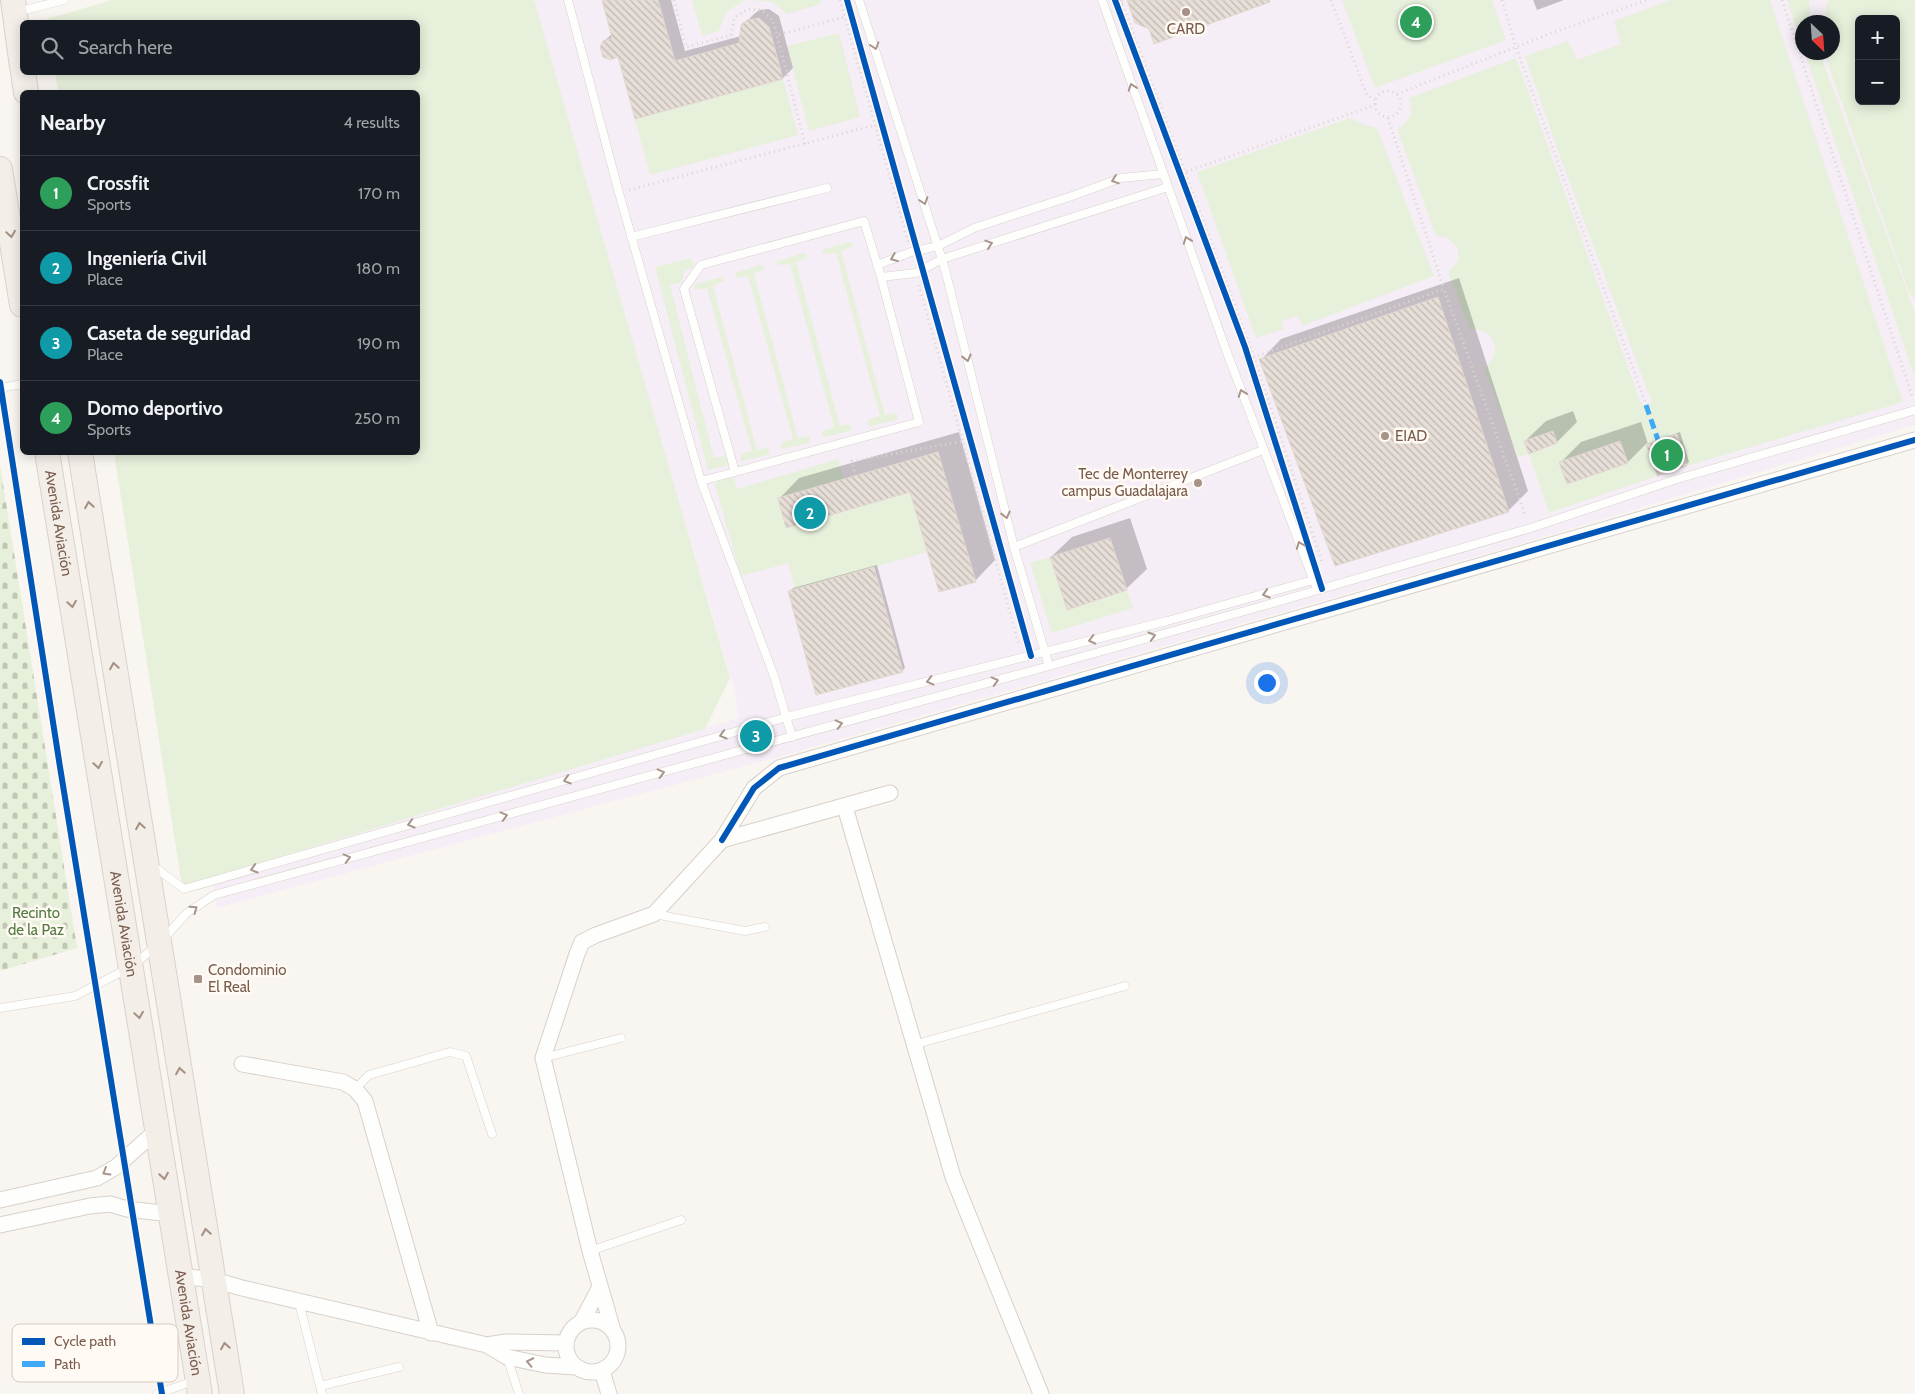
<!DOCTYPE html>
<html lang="en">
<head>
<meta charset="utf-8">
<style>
  :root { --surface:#171b24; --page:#242831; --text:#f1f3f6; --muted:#9ea1a6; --line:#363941; --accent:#b45309 }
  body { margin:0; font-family:Cabin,sans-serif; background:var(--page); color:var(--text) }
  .controls { position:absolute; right:15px; top:15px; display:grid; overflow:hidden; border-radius:8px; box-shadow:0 2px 12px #0003 }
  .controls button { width:45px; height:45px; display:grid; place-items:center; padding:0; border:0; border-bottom:1px solid var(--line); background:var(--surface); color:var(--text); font:25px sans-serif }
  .compass { position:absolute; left:1795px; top:15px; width:45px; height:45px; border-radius:50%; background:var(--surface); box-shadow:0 2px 12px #0003; rotate:155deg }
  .you { position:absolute; left:1266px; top:682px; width:18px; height:18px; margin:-12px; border:4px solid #fff; border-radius:50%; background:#1a73e8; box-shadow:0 0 0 8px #1a73e833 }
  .badge { display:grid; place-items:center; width:32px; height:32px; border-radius:50%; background:var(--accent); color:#fff; font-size:16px; font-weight:700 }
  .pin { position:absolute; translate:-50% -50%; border:2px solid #fff; box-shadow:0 1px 5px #0006 }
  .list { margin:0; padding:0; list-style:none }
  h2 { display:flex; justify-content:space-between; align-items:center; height:65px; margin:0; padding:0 20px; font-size:21px }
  h2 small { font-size:16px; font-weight:400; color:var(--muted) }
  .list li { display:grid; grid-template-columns:32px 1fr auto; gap:15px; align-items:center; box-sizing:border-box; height:75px; padding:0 20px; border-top:1px solid var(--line) }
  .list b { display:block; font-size:19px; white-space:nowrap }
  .list p { margin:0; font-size:16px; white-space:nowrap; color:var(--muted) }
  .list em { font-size:16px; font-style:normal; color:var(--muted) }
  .icon { flex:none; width:28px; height:28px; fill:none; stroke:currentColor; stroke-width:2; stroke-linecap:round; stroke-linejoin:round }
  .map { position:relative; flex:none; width:1915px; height:1394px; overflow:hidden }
  .search { position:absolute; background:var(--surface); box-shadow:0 2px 12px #0003; left:20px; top:20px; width:400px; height:55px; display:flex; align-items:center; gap:12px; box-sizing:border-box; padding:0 18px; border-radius:8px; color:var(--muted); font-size:19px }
  .panel { position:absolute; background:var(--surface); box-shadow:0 2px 12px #0003; left:20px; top:90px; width:400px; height:365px; border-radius:8px }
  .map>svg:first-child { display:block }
  .education { fill:#f6eef6; fill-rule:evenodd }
  .green { fill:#e7f0db; fill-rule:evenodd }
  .cemetery { fill:url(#cemetery-stones) }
  .shadow { fill:#0003 }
  .building { fill:url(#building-back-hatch); stroke:#e2d8d2 }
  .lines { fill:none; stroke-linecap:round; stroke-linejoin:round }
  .service-casing { stroke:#d7d1cb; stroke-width:9 }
  .minor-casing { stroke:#d7d1cb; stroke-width:17 }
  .primary-casing { stroke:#dad1cc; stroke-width:26 }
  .path { stroke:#dcd5d0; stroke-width:3; stroke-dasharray:1 4; stroke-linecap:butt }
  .service { stroke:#fefefd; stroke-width:8 }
  .minor { stroke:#fefefd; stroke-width:15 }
  .primary { stroke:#f3eee8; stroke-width:24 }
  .quiet { stroke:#3fa9f5; stroke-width:5; stroke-dasharray:10 5; stroke-linecap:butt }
  .cycleway-casing { stroke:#fffaf3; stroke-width:9 }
  .cycleway { stroke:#0057b8; stroke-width:6 }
  .oneway { stroke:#a8958b }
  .oneway2 { stroke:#a48f83 }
  .poi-dot { fill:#a69286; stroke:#fffaf3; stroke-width:2 }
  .labels { text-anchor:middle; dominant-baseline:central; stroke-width:5; stroke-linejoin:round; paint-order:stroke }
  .poi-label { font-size:15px; fill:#7a5c4d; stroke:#fffaf3; text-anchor:start }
  .street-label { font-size:15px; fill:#7a5c4d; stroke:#fffaf3 }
  .park-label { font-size:15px; fill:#537a41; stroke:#fffaf3 }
  .key { fill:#fffaf3; stroke:#d7cbc1; stroke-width:1 }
  .key-label { font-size:14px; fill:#7a5c4d }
</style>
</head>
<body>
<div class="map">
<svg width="1915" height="1394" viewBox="0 0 1915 1394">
  <defs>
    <pattern id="cemetery-stones" width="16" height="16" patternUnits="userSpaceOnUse" patternTransform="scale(1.25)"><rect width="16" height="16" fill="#e7f0db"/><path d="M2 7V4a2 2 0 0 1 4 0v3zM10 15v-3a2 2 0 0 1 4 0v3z" fill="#c0c6b4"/></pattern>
    <pattern id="building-back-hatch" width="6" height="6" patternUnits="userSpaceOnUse" patternTransform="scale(1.25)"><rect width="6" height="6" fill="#e6ded7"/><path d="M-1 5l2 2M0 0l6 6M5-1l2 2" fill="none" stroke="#bfb7b1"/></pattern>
  </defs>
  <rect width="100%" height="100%" fill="#f9f5f0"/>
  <path class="education" d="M531 0H1915V425L1530 541 771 759 216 908 213 877 738 718 735 692ZM1859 19H1896V101H1859ZM1802 22H1832V52H1802Z"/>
  <path class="green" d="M112 0H534L730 678 705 729 182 886 114 453 418 452V92H58L55 73 418 72V22H47V19Z
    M692 0H745L726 12 719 31 702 36Z
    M751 0H820L821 4 787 14 772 2Z
    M1342 0H1492L1506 40 1375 88Z
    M1671 0H1770L1903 402 1687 466 1677 435 1646 444 1657 476 1549 513 1529 454 1518 457 1484 368C1504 355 1495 326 1470 330L1448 272 1458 261V248L1446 237 1436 236 1397 129C1410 121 1414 114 1409 98L1516 58 1642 406 1652 403 1558 151 1525 56 1568 41 1577 60 1621 44 1614 21ZM1552 431 1557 443 1529 454 1524 441Z
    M1787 0H1810L1809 6 1812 22H1802V45Z
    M1829 0H1915V300L1909 292 1824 53 1832 52V22H1825L1826 8ZM1859 19H1896V101H1859Z
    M839 33 860 117 809 131 787 46Z
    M1805 53H1820L1915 312V378Z
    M783 79 798 135 650 175 635 119Z
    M1350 118 1362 124 1377 128 1434 276 1302 326 1298 316 1281 321 1284 329 1256 338 1197 172Z
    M849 242 852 243 853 246 841 251 885 415 894 413 897 414 898 417 896 420 871 426 868 425 867 422 869 419 880 416 836 253 823 254 822 251 824 249Z
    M803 253 806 254 807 258 796 262 840 426 848 424 851 425 852 429 850 431 825 437 822 436V433L823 431 834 427 790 264 778 265 776 262Z
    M691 258 694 264 693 268C680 270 686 274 681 282L670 285 714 458 724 456 728 459V463L726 466 708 470 655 267Z
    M761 265 764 266 765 269 754 274 798 438 806 436 810 437V440L809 443 784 449 781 448 782 442 793 439 748 276 736 278 735 274 737 272Z
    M721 277 723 278 724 281 713 286 757 450 766 448 769 449V453L768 455 743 461H740L741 454 752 451 707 288 695 290 694 286 696 284Z
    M838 459 844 479 778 498 786 528 910 492 928 552 795 589 788 563 741 576 715 485 719 480 727 477 734 479 737 489Z
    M1050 557 1067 610 1127 590 1133 608 1052 633 1030 563Z"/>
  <path class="cemetery" d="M0 465 77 948 0 971Z"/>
  <path class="shadow" d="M603 0H671L685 51 741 36 742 26 753 15 759 10 769 9 779 16 793 68 783 78 619 56 604 41 612 34Z
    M1533 0H1564L1537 10Z
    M1459 278 1528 491 1508 511 1261 360 1281 339Z
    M1573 411 1577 422 1557 442 1525 441 1546 421Z
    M1641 422 1648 444 1680 432 1689 462 1686 465 1657 474 1647 443 1628 462 1560 463 1581 442Z
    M959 432 995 560 975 581 911 491 779 499 799 478Z
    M1130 518 1147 569 1126 589 1051 557 1072 537Z
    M877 565 905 668 902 671 790 591 793 588Z"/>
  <path class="building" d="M602 0H658L675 61 739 43 741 25 747 20 759 18 769 27 783 79 635 119 618 57 610 60 603 57 600 47 603 41 612 38Z
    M1127 0H1269L1270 2 1154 44 1149 29 1135 23Z
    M1438 297 1509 512 1335 566 1259 359Z
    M1553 431 1557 443 1529 454 1524 441Z
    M1677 434 1687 466 1657 476 1646 444Z
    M1620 441 1628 463 1567 484 1559 462Z
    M938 452 976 582 939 592 910 492 786 528 778 498Z
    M1110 538 1127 590 1067 610 1050 557Z
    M874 567 903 672 816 695 788 591Z"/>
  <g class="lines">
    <defs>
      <path id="service" d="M568 0 619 193 701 481 774 676 792 737
        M859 0 945 269 1014 547
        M1102 0 1226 350 1315 584
        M17 12 64 0
        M864 221 881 277 919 422 735 472 684 289 701 265Z
        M631 237 827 188
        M877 265 911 252 938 246 974 228 1075 195 1121 178 1163 174
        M881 277 916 273 942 259 1168 187
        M0 388 22 384
        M701 481 735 472
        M1049 666 1014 547 1263 450
        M152 865 184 889 787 717 1167 621 1313 580
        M654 914 745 931 765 927
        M164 938 187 913 214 895 1049 666 1266 605 1531 528 1674 480 1915 410
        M0 1008 75 996 131 967 156 946
        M913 1045 1125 986
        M543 1058 621 1038
        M355 1089 369 1075 450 1052 466 1056 492 1134
        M590 1251 681 1220
        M299 1302 322 1394
        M507 1357 519 1394
        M320 1386 399 1367
        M157 1394 196 1380"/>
      <path id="minor" d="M845 807 953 1177 1041 1394
        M722 840 754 788 779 768 1915 440
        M242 1064 343 1082 355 1089 365 1101 431 1333
        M0 1200 97 1178 116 1167 157 1130
        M0 1225 90 1206 110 1204 127 1209 171 1214
        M181 1276 214 1280 242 1288 487 1345 507 1357 545 1365 576 1367
        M566 1346a26 26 0 1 1 52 0a26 26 0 1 1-52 0Z
        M582 1321 600 1287
        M612 1327 590 1251 543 1058 577 954 582 942 596 935 654 914 722 840 890 793
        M487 1345 506 1342 565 1343
        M602 1371 609 1394"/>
      <g id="primary">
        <path d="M13 0 22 67"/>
        <path d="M23 72 26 92"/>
        <path d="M0 169 22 305"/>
        <path id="s1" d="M47 452 200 1394"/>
        <path d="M80 452 232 1394"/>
      </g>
    </defs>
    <use href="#service" class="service-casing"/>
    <use href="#minor" class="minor-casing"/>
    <use href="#primary" class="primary-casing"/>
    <path class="path" d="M674 0 686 47 731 35 734 18 748 9 762 10 773 21 777 35
      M840 0 908 242
      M1121 0 1254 357 1444 289 1526 517
      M1331 0 1367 95 1375 100
      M1502 0 1516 47 1646 405
      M1782 0 1913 399
      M1122 3 1127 2
      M1375 104a13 13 0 1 1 26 0a13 13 0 1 1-26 0Z
      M1397 94 1554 32 1647 0
      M1388 118 1444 289
      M805 144 777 35 845 17
      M1177 175 1375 105
      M629 190 875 125
      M919 285 1019 645
      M1243 357 1248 358 1254 357 1322 562
      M855 476 852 461 964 441"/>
    <use href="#service" class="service"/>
    <use href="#minor" class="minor"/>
    <use href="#primary" class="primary"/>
    <path class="quiet" d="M1646 405 1658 440"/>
    <defs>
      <path id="cycleway" d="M847 0 1031 656
        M1115 0 1245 347 1322 589
        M0 382 60 767 162 1394
        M722 840 754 788 779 768 1915 440"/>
    </defs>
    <use href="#cycleway" class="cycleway-casing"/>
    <use href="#cycleway" class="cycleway"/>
  </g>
  <defs><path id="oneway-chevron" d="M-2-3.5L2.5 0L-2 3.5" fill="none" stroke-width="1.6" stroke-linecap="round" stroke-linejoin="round" transform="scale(1.25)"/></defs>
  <g class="oneway">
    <use href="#oneway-chevron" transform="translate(875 46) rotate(72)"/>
    <use href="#oneway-chevron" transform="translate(1132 87) rotate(-109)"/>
    <use href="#oneway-chevron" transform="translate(1115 180) rotate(161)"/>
    <use href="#oneway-chevron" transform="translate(924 201) rotate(72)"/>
    <use href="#oneway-chevron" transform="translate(1187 240) rotate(-110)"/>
    <use href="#oneway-chevron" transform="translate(989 244) rotate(-18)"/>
    <use href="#oneway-chevron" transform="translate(894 258) rotate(158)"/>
    <use href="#oneway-chevron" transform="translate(967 358) rotate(76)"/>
    <use href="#oneway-chevron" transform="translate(1242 393) rotate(-110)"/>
    <use href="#oneway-chevron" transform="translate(1006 515) rotate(76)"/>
    <use href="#oneway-chevron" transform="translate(1300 545) rotate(-111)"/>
    <use href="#oneway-chevron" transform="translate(1266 594) rotate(164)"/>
    <use href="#oneway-chevron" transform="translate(1152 636) rotate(-16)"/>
    <use href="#oneway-chevron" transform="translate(1092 640) rotate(166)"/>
    <use href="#oneway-chevron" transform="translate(930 681) rotate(166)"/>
    <use href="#oneway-chevron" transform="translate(995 681) rotate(-15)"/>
    <use href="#oneway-chevron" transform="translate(839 724) rotate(-15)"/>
    <use href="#oneway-chevron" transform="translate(723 735) rotate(164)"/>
    <use href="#oneway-chevron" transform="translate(661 773) rotate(-15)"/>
    <use href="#oneway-chevron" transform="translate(567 780) rotate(164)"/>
    <use href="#oneway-chevron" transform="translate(504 816) rotate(-15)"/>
    <use href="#oneway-chevron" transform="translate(411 824) rotate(164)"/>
    <use href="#oneway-chevron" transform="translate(347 858) rotate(-15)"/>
    <use href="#oneway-chevron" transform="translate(254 869) rotate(164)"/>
    <use href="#oneway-chevron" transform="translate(194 909) rotate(-35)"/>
    <use href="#oneway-chevron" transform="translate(106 1172) rotate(150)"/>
    <use href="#oneway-chevron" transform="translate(530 1362) rotate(-168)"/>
  </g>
  <g class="oneway2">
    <use href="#oneway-chevron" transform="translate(11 234) rotate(81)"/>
    <use href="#oneway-chevron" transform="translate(89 505) rotate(-99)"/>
    <use href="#oneway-chevron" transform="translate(72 604) rotate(81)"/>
    <use href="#oneway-chevron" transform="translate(114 666) rotate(-99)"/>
    <use href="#oneway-chevron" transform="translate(98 765) rotate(81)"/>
    <use href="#oneway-chevron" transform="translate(140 826) rotate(-99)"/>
    <use href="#oneway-chevron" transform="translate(139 1015) rotate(81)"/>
    <use href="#oneway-chevron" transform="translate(180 1071) rotate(-99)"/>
    <use href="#oneway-chevron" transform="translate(164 1176) rotate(81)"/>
    <use href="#oneway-chevron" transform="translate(206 1232) rotate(-99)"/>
    <use href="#oneway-chevron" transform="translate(225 1346) rotate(-99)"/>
  </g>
  <g class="poi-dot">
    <circle cx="1186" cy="12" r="5"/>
    <circle cx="1385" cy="436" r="5"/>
    <circle cx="1198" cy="483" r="5"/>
    <rect x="193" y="974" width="10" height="10" rx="2.5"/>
  </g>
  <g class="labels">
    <g class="poi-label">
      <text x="1186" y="29" text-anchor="middle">CARD</text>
      <text x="1395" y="436">EIAD</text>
      <text x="1188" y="474" text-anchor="end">Tec de Monterrey<tspan x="1188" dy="17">campus Guadalajara</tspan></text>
      <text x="208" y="970">Condominio<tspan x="208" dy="17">El Real</tspan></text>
    </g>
    <g class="street-label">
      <text stroke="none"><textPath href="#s1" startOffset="72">Avenida Aviación</textPath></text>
      <text stroke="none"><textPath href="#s1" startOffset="478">Avenida Aviación</textPath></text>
      <text stroke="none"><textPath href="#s1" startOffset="882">Avenida Aviación</textPath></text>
    </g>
    <g class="park-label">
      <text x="36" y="913">Recinto<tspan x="36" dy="17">de la Paz</tspan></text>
    </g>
  </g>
  <rect x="12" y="1324" width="166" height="58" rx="8" class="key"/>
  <rect x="22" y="1338" width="23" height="7" fill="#0057b8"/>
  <rect x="22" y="1361" width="23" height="6" fill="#3fa9f5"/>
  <g class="key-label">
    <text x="54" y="1346">Cycle path</text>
    <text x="54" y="1369">Path</text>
  </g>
</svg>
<div class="controls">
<button>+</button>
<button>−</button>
</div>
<svg class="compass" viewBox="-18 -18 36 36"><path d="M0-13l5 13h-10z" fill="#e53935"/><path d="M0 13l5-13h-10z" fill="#9ea1a6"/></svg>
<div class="you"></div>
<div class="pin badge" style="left:1667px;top:455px;background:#2e9e5b">1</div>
<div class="pin badge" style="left:810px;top:513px;background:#0f9aa8">2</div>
<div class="pin badge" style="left:756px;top:736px;background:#0f9aa8">3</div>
<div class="pin badge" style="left:1416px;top:22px;background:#2e9e5b">4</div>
<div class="search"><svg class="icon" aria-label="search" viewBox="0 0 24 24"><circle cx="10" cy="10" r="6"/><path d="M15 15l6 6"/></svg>Search here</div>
<section class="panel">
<h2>Nearby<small>4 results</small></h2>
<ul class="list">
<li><span class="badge" style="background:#2e9e5b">1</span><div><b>Crossfit</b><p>Sports</p></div><em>170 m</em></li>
<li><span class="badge" style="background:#0f9aa8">2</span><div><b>Ingeniería Civil</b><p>Place</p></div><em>180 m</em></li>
<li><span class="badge" style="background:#0f9aa8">3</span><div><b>Caseta de seguridad</b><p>Place</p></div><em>190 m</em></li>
<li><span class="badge" style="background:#2e9e5b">4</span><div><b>Domo deportivo</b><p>Sports</p></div><em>250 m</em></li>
</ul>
</section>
</div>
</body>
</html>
